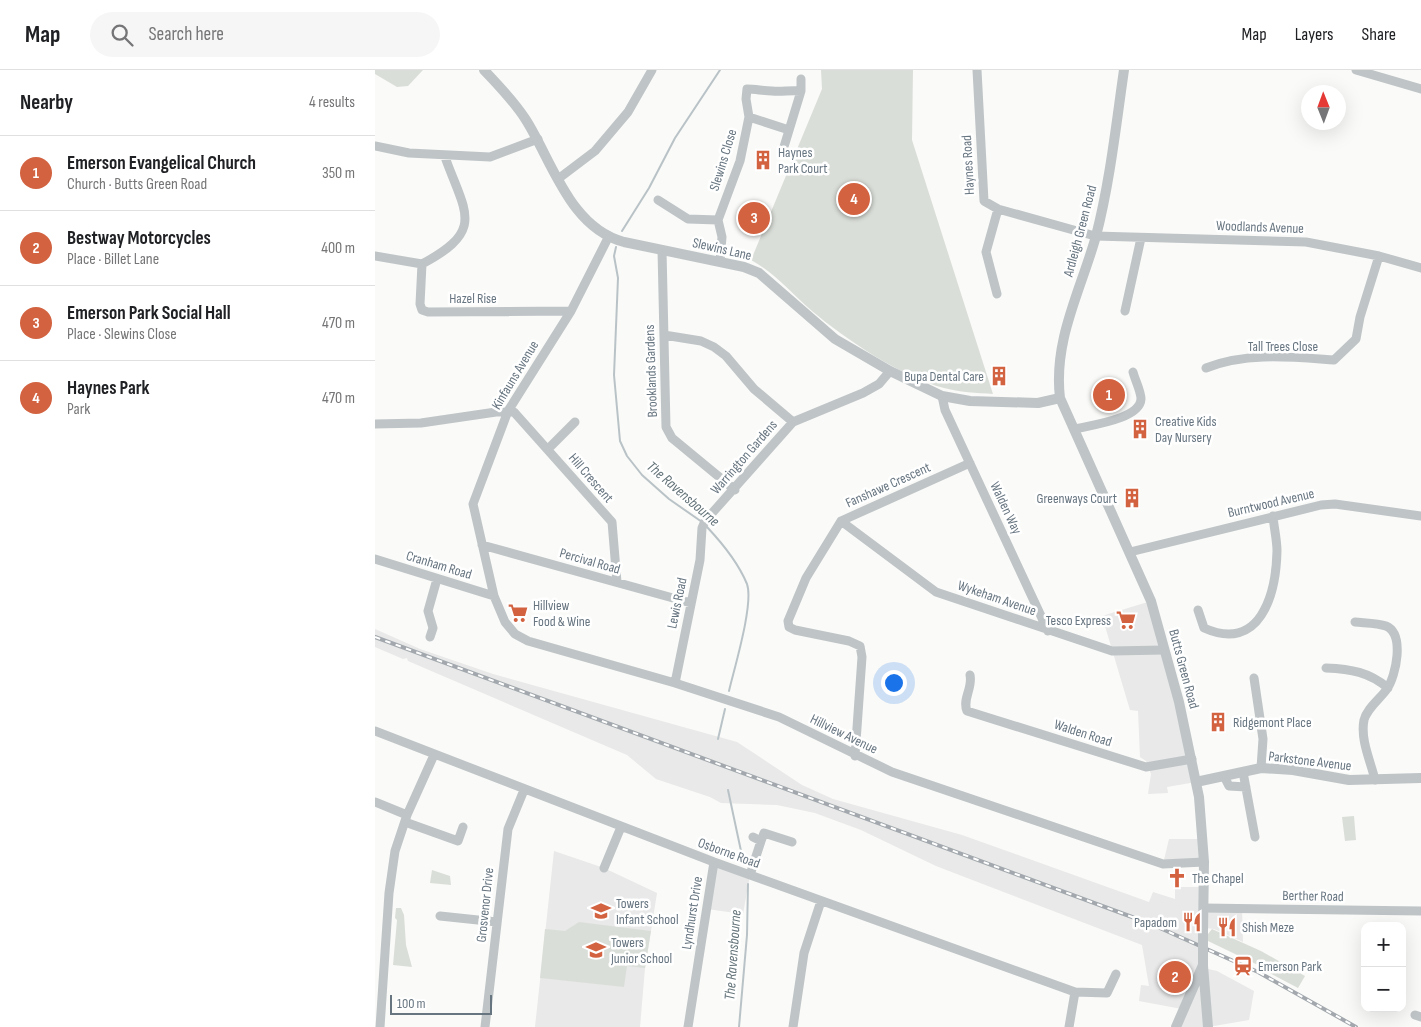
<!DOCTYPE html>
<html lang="en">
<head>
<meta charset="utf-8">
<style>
  :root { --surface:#fff; --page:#f6f6f6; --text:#202124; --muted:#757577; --line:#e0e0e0; --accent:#d26240 }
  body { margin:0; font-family:"Sofia Sans Condensed",sans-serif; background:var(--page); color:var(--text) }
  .controls { position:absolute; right:15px; bottom:15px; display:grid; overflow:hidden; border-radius:10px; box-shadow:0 5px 20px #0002 }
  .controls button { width:45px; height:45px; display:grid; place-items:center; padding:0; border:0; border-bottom:1px solid var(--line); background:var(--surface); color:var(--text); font:25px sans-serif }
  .compass { position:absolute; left:926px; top:15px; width:45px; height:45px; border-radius:50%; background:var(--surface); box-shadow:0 5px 20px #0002; rotate:359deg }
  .scale { position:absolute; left:15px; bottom:12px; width:102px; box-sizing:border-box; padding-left:5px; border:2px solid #677580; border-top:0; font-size:14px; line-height:18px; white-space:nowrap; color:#677580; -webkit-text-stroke:4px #fff; paint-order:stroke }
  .you { position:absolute; left:518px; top:612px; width:18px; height:18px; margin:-12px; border:4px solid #fff; border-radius:50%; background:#1a73e8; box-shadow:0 0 0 8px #1a73e833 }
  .badge { display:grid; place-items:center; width:32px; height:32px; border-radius:50%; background:var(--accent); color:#fff; font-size:16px; font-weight:700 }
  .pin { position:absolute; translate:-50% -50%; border:2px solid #fff; box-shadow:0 1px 5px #0006 }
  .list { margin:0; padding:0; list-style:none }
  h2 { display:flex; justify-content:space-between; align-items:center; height:65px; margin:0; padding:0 20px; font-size:21px }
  h2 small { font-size:16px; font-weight:400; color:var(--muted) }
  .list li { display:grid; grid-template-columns:32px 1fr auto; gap:15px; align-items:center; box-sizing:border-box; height:75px; padding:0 20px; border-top:1px solid var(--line) }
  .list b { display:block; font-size:19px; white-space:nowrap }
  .list p { margin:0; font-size:16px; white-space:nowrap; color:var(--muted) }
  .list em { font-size:16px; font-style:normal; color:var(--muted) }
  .icon { flex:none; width:28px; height:28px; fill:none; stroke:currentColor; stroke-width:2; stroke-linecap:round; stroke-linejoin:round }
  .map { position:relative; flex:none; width:1046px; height:957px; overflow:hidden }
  header { display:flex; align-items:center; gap:30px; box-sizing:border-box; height:70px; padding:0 25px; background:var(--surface); border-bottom:1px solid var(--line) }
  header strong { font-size:24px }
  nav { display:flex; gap:28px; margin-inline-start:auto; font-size:18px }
  .search { width:350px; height:45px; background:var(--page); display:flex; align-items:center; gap:12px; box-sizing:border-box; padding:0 18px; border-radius:28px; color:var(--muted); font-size:19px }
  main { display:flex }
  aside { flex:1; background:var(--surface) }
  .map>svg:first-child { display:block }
  .built { fill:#e8e9e8 }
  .green { fill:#daded8 }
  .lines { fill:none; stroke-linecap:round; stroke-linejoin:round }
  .stream { stroke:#b9c3c7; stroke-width:2 }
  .minor { stroke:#bfc4c7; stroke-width:9 }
  .tertiary { stroke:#bfc4c7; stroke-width:10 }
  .rail-casing { stroke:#a2a8ad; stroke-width:4 }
  .rail { stroke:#fff; stroke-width:2; stroke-dasharray:5.5; stroke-linecap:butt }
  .tertiary-bridge { stroke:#bfc4c7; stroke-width:10 }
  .labels { text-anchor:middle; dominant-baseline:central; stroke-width:5; stroke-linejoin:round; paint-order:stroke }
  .poi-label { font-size:14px; fill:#677580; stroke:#fff; text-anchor:start }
  .street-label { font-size:14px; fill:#677580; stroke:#fff }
  .water-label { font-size:15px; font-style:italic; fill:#637379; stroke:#fff }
</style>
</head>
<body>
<header>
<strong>Map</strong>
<div class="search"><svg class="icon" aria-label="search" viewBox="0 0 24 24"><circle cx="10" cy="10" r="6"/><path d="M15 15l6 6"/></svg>Search here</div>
<nav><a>Map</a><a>Layers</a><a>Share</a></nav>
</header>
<main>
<aside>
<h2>Nearby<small>4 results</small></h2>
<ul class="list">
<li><span class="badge">1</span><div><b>Emerson Evangelical Church</b><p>Church · Butts Green Road</p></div><em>350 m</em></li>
<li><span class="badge">2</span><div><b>Bestway Motorcycles</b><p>Place · Billet Lane</p></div><em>400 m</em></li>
<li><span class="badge">3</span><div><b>Emerson Park Social Hall</b><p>Place · Slewins Close</p></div><em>470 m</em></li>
<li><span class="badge">4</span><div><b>Haynes Park</b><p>Park</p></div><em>470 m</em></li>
</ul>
</aside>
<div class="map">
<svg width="1046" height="957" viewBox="0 0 1046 957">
  <rect width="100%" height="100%" fill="#fafaf8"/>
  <path class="built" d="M776 531 821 712 792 717 793 723 773 724 776 704 771 691 765 687 763 641 755 640 727 546Z
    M0 559 45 579 118 604 362 672 427 715 458 729 587 765 774 832 778 822 800 829V817H829V838L867 839 868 872 839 859 824 857V897L842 901 879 921 874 950 833 957H801L807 939 764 931 766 915 774 916 767 875 561 796 486 760 440 743 402 735 346 733 335 727 281 709 252 685 33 591 32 588 28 589 0 577Z
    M794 769H827L829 792 788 794Z
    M179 781 229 798 282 823 270 898 265 957H160Z
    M339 792 375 805 368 844 332 839Z"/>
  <path class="green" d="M0 0H48L33 16 22 17 0 4Z
    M446 0H538L537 70 618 324C602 323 584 322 569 318 527 307 470 269 437 241 416 223 401 204 376 190L447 19Z
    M979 746 981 770 970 771 967 747Z
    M57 800 75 806 76 815 55 813Z
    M21 838H26L29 845 31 875 37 897 18 895 22 850 20 848Z
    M204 852 276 861 270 898 252 896 249 917 165 908 170 859 190 861Z
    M837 859 886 881 930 906 923 918 885 898V896L833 871V864Z"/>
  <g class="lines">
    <path class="stream" d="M247 161 274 118 300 68 345 0
      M241 177 239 186 243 208 239 305 245 371 252 386 267 405 294 429 327 452
      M332 457C348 474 363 492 372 514 379 534 359 599 354 621
      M343 669 350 639
      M353 720 369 795
      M364 957 372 865 373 814"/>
    <path class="minor" d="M602 0 609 131 623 139 720 166 931 172 1004 186 1046 198
      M981 0 1046 19
      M374 47 414 60
      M0 76 34 83 115 87 163 69
      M408 80 426 21V9
      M183 109 220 81 253 42 277 0
      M283 130 313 149 343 150
      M234 166 196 241 133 341 98 434 119 526 130 552 140 564 153 571 300 613 404 647 517 702 788 794 829 792
      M287 180 291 357 297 368 360 420
      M0 186 47 194C111 160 90 143 70 87
      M345 191 347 167 343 150 365 91 374 47 371 29 372 19C381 19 388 21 397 21 407 22 415 20 426 21
      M47 194 45 234 47 240 53 242 196 241
      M622 224 611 182 623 139
      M750 241 766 168
      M289 265 326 271 339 277 351 286 379 319 418 352
      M831 298C871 282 916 287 959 290L981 269 985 247 1004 186
      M567 326 570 340 673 561
      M0 354 46 353 121 342H139L237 452 242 512
      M700 359C716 355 765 349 766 329 766 321 760 310 758 302
      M173 379 200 352
      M466 451 561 522 737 581 789 580
      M107 475 316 533
      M755 482 946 435 960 434 1046 446
      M0 489 119 526
      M823 540 829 558C885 583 901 525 902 481 902 470 899 458 898 446
      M980 552C990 553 1003 553 1011 556 1030 564 1021 606 1012 619 1005 629 992 638 989 650 985 670 996 692 1000 710
      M55 567 58 558 53 541 62 509
      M951 598C976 599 994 602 1013 618
      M595 605C598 618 587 629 592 641L771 697 817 689
      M879 608 888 669 886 698
      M300 613 325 490 327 458 330 451 418 352 488 323 504 314 515 301
      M0 661 339 792 700 922 732 923 741 904
      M480 686 487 587 485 576 474 571 420 560 414 557 413 551 431 508 466 451 595 393
      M868 702 880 767
      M849 706 854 716 871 717
      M0 732 32 745
      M30 752 83 771 88 757
      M378 767 386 771 389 763 417 772
      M229 798 246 757
      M375 805 386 771
      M829 838 1046 841
      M65 846 122 852
      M1040 945 1046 947
      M5 957 14 823 20 781 32 745 59 685
      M110 957 133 759 149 720
      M313 957 339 792
      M418 957 429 883 446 831
      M694 957 700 922"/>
    <path class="tertiary" d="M109 0C124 16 139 31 151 50 177 91 195 158 249 172L369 197 384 203 460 269 515 301 567 326 595 331 663 333 685 328
      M749 0C741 55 735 112 721 166 706 220 678 270 685 328L776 531 804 632 824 727 829 792 828 861
      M821 712 886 698 918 700 974 710 1046 708
      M828 896 833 957
      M801 957 828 895"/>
    <defs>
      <path id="rail" d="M0 567 776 854 883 902 981 957"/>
    </defs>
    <use href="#rail" class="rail-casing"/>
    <use href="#rail" class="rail"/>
    <path class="tertiary-bridge" d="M828 895V861"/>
  </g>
  <defs>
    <symbol id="building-bare" viewBox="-9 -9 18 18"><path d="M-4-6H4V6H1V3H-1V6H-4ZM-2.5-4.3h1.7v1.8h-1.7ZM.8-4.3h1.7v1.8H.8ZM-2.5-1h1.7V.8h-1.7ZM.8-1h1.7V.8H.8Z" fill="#d26240" stroke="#fff" stroke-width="2.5" paint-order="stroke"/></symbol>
    <symbol id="supermarket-bare" viewBox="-9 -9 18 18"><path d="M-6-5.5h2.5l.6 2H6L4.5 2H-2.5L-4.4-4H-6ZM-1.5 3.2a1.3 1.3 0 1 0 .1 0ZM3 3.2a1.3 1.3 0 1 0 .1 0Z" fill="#d26240" stroke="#fff" stroke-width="2.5" paint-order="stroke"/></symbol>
    <symbol id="church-bare" viewBox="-9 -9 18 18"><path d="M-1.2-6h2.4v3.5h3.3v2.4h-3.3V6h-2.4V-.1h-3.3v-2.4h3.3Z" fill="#d26240" stroke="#fff" stroke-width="2.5" paint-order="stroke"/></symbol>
    <symbol id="school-bare" viewBox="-9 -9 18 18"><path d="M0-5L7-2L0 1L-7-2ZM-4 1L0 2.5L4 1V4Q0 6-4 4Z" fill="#d26240" stroke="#fff" stroke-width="2.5" paint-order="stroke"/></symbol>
    <symbol id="restaurant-bare" viewBox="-9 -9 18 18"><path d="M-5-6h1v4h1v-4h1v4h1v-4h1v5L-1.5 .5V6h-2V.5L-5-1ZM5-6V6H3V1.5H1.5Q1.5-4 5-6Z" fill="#d26240" stroke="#fff" stroke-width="2.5" paint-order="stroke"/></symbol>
    <symbol id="station-bare" viewBox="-9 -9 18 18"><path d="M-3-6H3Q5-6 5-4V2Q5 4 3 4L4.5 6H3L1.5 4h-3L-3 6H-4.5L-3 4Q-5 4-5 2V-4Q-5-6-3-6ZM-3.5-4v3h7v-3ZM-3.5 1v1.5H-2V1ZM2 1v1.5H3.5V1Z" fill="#d26240" stroke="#fff" stroke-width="2.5" paint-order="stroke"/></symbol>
  </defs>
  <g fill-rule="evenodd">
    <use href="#building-bare" x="374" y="76" width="28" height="28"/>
    <use href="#building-bare" x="610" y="292" width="28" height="28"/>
    <use href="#building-bare" x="751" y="345" width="28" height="28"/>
    <use href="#building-bare" x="743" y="414" width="28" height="28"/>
    <use href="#supermarket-bare" x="129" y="529" width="28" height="28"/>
    <use href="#supermarket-bare" x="737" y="536" width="28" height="28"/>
    <use href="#building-bare" x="829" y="638" width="28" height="28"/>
    <use href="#church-bare" x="788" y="794" width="28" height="28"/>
    <use href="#school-bare" x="212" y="827" width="28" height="28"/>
    <use href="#restaurant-bare" x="803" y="838" width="28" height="28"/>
    <use href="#restaurant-bare" x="838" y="843" width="28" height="28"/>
    <use href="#school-bare" x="207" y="866" width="28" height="28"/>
    <use href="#station-bare" x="854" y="882" width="28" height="28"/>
  </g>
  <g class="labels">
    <g class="poi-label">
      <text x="403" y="82">Haynes<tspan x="403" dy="16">Park Court</tspan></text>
      <text x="609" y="306" text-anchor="end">Bupa Dental Care</text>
      <text x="780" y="351">Creative Kids<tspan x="780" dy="16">Day Nursery</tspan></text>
      <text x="742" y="428" text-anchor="end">Greenways Court</text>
      <text x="158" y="535">Hillview<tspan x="158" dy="16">Food &amp; Wine</tspan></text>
      <text x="736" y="550" text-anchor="end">Tesco Express</text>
      <text x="858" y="652">Ridgemont Place</text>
      <text x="817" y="808">The Chapel</text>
      <text x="241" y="833">Towers<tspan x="241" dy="16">Infant School</tspan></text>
      <text x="802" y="852" text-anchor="end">Papadom</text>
      <text x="867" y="857">Shish Meze</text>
      <text x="236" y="872">Towers<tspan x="236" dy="16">Junior School</tspan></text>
      <text x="883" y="896">Emerson Park</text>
    </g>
    <g class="street-label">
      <text transform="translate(348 90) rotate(-73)">Slewins Close</text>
      <text transform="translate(593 95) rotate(-93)">Haynes Road</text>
      <text transform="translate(885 157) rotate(2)">Woodlands Avenue</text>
      <text transform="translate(705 161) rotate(-75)">Ardleigh Green Road</text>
      <text transform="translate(347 179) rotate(13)">Slewins Lane</text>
      <text x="98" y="228">Hazel Rise</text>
      <text x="908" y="276">Tall Trees Close</text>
      <text transform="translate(276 301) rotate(-92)">Brooklands Gardens</text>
      <text transform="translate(140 305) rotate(-59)">Kinfauns Avenue</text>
      <text transform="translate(369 387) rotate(-49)">Warrington Gardens</text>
      <text transform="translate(216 408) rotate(49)">Hill Crescent</text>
      <text transform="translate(513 415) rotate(-24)">Fanshawe Crescent</text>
      <text transform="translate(896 433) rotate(-13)">Burntwood Avenue</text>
      <text transform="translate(631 438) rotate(65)">Walden Way</text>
      <text transform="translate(215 491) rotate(16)">Percival Road</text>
      <text transform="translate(64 495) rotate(17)">Cranham Road</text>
      <text transform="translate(622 528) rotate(19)">Wykeham Avenue</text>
      <text transform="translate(302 533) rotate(-78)">Lewis Road</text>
      <text transform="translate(809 599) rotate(75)">Butts Green Road</text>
      <text transform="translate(708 663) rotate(18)">Walden Road</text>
      <text transform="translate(469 664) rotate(26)">Hillview Avenue</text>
      <text transform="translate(935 691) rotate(7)">Parkstone Avenue</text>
      <text transform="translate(354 783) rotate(20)">Osborne Road</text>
      <text transform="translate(938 826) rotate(1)">Berther Road</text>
      <text transform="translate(110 835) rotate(-84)">Grosvenor Drive</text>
      <text transform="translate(317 843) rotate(-81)">Lyndhurst Drive</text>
    </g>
    <g class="water-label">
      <text transform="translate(308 424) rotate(41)">The Ravensbourne</text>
      <text transform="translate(358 885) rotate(-86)">The Ravensbourne</text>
    </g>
  </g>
</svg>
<div class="controls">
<button>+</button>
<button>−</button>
</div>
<svg class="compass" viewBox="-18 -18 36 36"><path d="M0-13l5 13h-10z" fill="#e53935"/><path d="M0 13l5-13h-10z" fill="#757577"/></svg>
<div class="scale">100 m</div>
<div class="you"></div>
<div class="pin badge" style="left:734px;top:325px">1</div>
<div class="pin badge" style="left:800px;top:907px">2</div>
<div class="pin badge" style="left:379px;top:148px">3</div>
<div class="pin badge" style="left:479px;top:129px">4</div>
</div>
</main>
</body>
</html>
